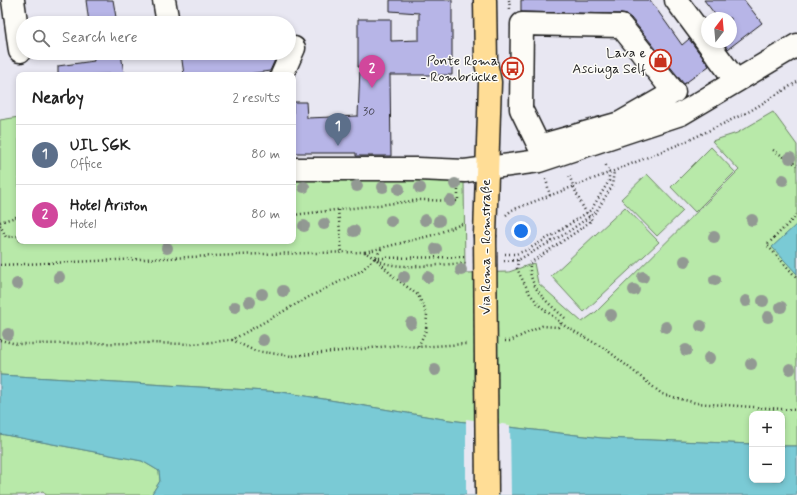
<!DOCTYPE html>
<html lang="en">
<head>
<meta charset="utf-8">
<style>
  :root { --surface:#fff; --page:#f2f2f2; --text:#222; --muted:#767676; --line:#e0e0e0; --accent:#111827 }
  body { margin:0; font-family:Mynerve,sans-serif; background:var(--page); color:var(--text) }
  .controls { position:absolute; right:12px; bottom:12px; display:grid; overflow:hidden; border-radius:8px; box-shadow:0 2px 6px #0003 }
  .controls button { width:36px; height:36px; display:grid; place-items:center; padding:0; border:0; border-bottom:1px solid var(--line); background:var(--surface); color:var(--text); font:20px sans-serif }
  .compass { position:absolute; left:701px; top:12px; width:36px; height:36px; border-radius:50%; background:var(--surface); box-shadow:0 2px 6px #0003; rotate:16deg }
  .you { position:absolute; left:521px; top:231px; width:14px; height:14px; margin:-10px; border:3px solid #fff; border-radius:50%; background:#1a73e8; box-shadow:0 0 0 6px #1a73e833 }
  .badge { display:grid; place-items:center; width:26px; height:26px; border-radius:50%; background:var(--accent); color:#fff; font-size:13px; font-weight:700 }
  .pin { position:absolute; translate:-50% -33px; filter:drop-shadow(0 1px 2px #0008) }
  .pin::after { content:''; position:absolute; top:21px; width:14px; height:12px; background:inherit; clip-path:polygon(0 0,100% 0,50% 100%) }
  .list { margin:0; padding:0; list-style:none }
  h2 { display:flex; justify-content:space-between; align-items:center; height:52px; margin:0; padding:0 16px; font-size:17px }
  h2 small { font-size:13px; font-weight:400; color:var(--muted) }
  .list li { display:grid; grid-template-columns:26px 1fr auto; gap:12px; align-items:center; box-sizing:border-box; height:60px; padding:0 16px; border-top:1px solid var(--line) }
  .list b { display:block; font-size:15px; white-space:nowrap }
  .list p { margin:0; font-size:13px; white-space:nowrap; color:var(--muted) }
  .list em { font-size:13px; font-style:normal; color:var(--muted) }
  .icon { flex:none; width:22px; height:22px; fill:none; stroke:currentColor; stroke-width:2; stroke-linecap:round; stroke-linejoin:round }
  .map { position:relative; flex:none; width:797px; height:495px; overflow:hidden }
  .search { position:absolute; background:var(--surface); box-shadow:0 2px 6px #0003; left:16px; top:16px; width:280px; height:44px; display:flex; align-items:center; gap:10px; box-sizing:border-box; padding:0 14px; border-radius:22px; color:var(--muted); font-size:15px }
  .panel { position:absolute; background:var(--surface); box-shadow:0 2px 6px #0003; left:16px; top:72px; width:280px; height:172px; border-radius:8px }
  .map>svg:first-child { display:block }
  .green { fill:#b8e9a9; stroke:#6a8262 }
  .water { fill:#7acad5; stroke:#54848b }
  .pier { fill:#e8e7f2 }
  .building { fill:#b7b5e7; stroke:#1c1c1c }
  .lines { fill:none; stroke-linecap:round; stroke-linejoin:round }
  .minor-casing { stroke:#1c1c1c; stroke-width:25 }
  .major-casing { stroke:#1c1c1c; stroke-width:25 }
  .path { stroke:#1c1c1c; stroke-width:2.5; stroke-dasharray:1 3; stroke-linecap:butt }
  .minor { stroke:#fdfcf7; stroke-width:22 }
  .major { stroke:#ffdd96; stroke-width:22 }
  .major-bridge-casing { stroke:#1c1c1c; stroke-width:25; stroke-linecap:butt }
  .major-bridge { stroke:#ffdd96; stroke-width:22 }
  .tree { fill:#929993 }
  .labels { text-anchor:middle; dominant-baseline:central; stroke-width:3; stroke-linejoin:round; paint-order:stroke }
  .number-label { font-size:12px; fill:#43424f }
  .poi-label { font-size:14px; fill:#1c1c1c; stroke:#fdfcf7; text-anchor:end }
  .street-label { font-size:14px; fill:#1c1c1c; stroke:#fdfcf7 }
</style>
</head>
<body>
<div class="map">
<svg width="797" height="495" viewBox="0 0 797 495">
  <rect width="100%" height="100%" fill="#e8e7f2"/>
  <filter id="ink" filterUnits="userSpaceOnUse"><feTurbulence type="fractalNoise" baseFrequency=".025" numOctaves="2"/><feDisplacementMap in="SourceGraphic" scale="8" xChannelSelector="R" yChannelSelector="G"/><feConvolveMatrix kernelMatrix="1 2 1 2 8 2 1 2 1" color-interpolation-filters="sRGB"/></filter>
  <g filter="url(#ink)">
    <path class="green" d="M773 112 797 145V446H782V414H752V444L602 438 449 420 282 392 0 375V120L19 117V241H293V175L464 179 465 273 509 272 534 263 538 283 582 322 596 312 739 170 712 141 737 133Z
      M711 147 735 172 695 212 671 187Z
      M647 174 683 211 657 236 621 199Z
      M625 207 659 242 584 312 551 276Z
      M0 434 142 461 159 471 160 481 151 495H46L43 491 28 495H0Z"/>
    <path class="water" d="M797 224V274L772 247Z
      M0 375 282 392 449 420 602 438 752 444V480H782V446H797V495H151L160 481 159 471 142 461 0 434Z"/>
    <path class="pier" d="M466 419 510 425 511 495H466Z"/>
    <path class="building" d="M86 0H113L117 23H89Z
      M390 0H452V75H390L391 156H356V153H293V102H306L307 118 358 116 360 67H358V19H391V41L419 40V13L390 11Z
      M521 0H650L682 45 689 39 709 66 684 84 631 18 627 15 621 14 521 12Z
      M704 0H744L762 23 728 49 723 42H731V18H716L717 17Z
      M93 53H121L124 74 58 75V66L94 61Z
      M181 53H278L270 71 240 75H184Z"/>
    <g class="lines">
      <defs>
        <path id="minor" d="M13 0 20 51
          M164 0 168 23
          M676 0 736 81
          M522 24 621 26 674 92 620 123 539 146 521 109Z
          M282 75 294 48
          M293 169H418L465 171 539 161 681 114 797 45"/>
        <path id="major" d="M485 0 486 63 490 82 485 235"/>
      </defs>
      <use href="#minor" class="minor-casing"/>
      <use href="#major" class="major-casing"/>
      <path class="path" d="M509 0 510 9
        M773 150 797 165
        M546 179 550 196
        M338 210 342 253
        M293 215 421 200 458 201V189
        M506 215 512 210 614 171 687 141 750 111 797 82
        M797 215 767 245 797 278
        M0 222 19 216
        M0 225 6 237 19 236
        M365 252 433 235 462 224
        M505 254H516L527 250 553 235 591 210 609 181V173L605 163
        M375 258 466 257
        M377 260 394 277 418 295 427 314 426 330 418 347
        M518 260 517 268 520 275 530 294 540 306 565 326 607 350 662 394 696 403 797 410
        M504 261 518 260 565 234 596 212 612 186 614 171
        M0 265 261 254 365 252C372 257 380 262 388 264 407 269 446 264 467 263
        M565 318C548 303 528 288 530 263L579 230 592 220C581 207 575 190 569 175
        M0 340 17 344 147 343 192 344 232 340 309 297 361 271 375 258 382 248
        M232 340 255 351 292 356 400 345 418 347 466 344
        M505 341H510L542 326 558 327 561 323"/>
      <use href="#minor" class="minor"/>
      <use href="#major" class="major"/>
      <defs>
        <path id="major-bridge" d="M485 235 487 495"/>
      </defs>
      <use href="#major-bridge" class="major-bridge-casing"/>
      <use href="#major-bridge" class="major-bridge"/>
    </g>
    <g class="tree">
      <circle cx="790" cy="158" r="6"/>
      <circle cx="783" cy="180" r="6"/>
      <circle cx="455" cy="184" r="6"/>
      <circle cx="357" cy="186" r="6"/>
      <circle cx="304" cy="187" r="6"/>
      <circle cx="383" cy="187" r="6"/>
      <circle cx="420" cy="188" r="6"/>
      <circle cx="399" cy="189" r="6"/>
      <circle cx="450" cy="201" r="6"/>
      <circle cx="425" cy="220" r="6"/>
      <circle cx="752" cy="220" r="6"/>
      <circle cx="391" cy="221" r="6"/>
      <circle cx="439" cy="221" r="6"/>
      <circle cx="324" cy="224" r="6"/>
      <circle cx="304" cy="226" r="6"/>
      <circle cx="354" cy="231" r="6"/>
      <circle cx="714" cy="237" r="6"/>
      <circle cx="167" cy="248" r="6"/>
      <circle cx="436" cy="249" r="6"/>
      <circle cx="685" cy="261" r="6"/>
      <circle cx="461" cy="270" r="6"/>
      <circle cx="59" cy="277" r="6"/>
      <circle cx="404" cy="277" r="6"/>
      <circle cx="428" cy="277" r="6"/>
      <circle cx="643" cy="277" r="6"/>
      <circle cx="715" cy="280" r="6"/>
      <circle cx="17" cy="284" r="6"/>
      <circle cx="634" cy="290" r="6"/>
      <circle cx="283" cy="291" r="6"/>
      <circle cx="262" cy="294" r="6"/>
      <circle cx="746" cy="301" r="6"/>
      <circle cx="763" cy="301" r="6"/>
      <circle cx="250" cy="302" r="6"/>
      <circle cx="235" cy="307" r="6"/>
      <circle cx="781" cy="307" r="6"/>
      <circle cx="611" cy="315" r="6"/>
      <circle cx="768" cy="317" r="6"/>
      <circle cx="411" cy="323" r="6"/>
      <circle cx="701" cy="326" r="6"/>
      <circle cx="666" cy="327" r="6"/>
      <circle cx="8" cy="334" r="6"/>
      <circle cx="263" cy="340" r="6"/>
      <circle cx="686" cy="350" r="6"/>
      <circle cx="709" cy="358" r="6"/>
      <circle cx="751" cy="364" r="6"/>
      <circle cx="790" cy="369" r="6"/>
      <circle cx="435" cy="370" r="6"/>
    </g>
  </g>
  <defs>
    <symbol id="shop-ring" viewBox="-11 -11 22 22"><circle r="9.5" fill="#fdfcf7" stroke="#c8321e" stroke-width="1.5"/><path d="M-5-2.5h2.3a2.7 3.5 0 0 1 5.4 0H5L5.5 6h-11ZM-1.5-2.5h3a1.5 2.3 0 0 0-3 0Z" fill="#c8321e"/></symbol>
    <symbol id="bus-ring" viewBox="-11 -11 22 22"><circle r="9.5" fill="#fdfcf7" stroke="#c8321e" stroke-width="1.5"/><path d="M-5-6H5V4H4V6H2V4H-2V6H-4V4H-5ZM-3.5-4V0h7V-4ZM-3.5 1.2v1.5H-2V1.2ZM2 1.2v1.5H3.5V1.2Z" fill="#c8321e"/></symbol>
  </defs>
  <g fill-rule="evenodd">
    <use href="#shop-ring" x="648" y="48" width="25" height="25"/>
    <use href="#bus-ring" x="500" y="56" width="25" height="25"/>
  </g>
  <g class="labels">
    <g class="number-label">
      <text x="369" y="112">30</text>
    </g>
    <g class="poi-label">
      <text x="646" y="53">Lava e<tspan x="646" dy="16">Asciuga Self</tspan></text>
      <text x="498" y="61">Ponte Roma<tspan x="498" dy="16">- Rombrücke</tspan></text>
    </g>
    <g class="street-label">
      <text transform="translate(486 247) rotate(-90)">Via Roma - Romstraße</text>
    </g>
  </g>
</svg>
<div class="controls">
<button>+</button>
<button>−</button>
</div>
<svg class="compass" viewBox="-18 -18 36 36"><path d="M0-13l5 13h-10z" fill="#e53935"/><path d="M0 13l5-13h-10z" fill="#767676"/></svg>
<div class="you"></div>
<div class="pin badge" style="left:338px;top:146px;background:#5c6f8a">1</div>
<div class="pin badge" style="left:372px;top:88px;background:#d1479c">2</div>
<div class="search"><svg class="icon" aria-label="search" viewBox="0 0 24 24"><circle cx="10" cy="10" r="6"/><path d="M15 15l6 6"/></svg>Search here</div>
<section class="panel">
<h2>Nearby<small>2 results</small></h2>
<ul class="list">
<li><span class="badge" style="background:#5c6f8a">1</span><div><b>UIL SGK</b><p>Office</p></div><em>80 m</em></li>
<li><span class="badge" style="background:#d1479c">2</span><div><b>Hotel Ariston</b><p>Hotel</p></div><em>80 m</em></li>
</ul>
</section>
</div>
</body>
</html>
